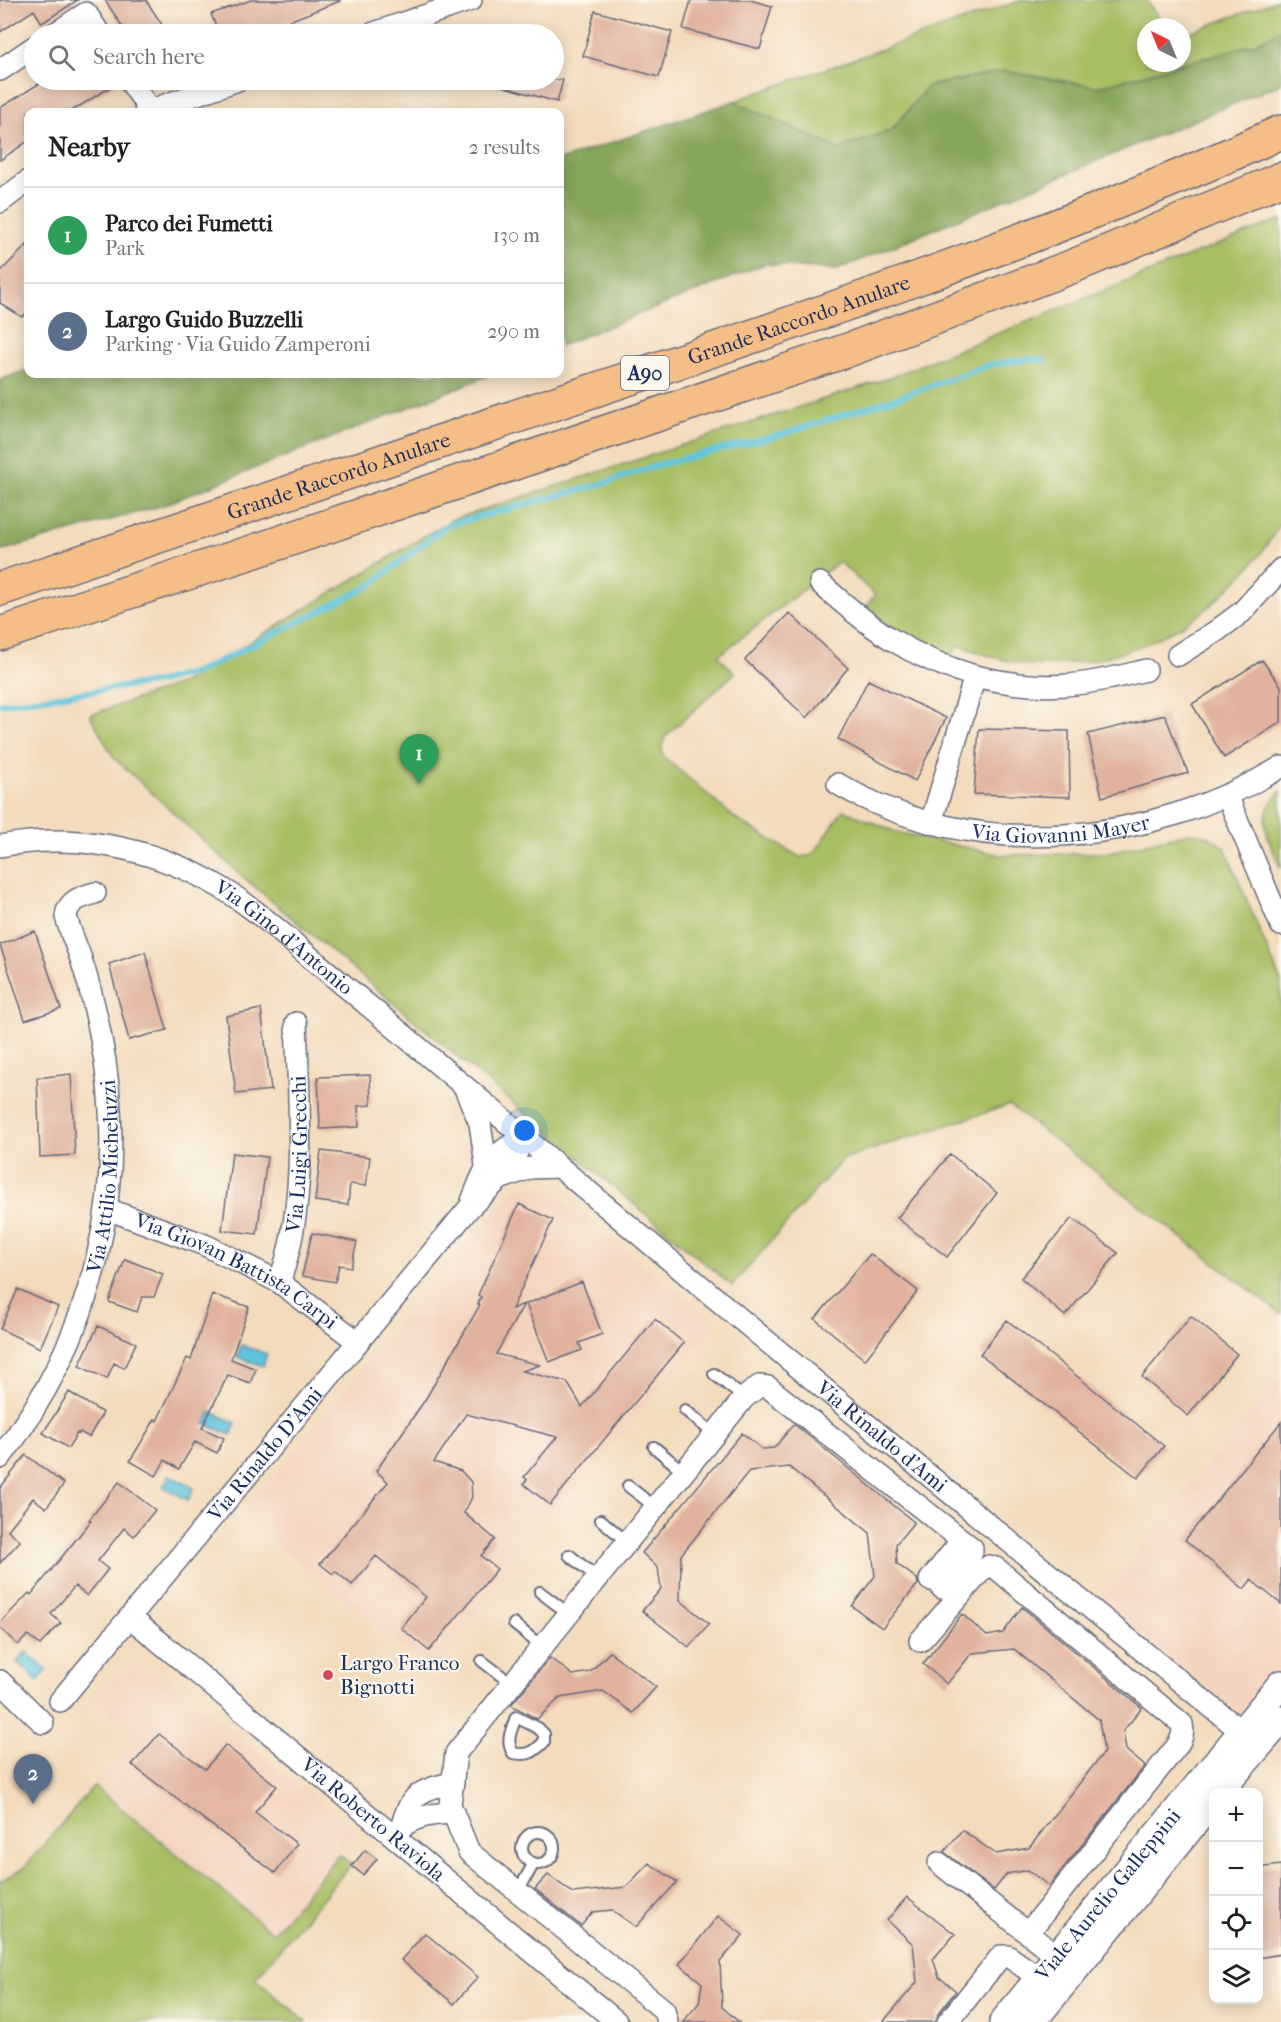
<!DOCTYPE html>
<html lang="en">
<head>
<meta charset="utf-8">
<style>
  :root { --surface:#fff; --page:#f2f2f2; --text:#202124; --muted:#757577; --line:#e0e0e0; --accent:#b45309 }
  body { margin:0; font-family:"IM FELL French Canon",serif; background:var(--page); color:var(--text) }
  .controls { position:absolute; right:18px; bottom:18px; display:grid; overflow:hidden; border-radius:12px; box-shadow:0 3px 15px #0003 }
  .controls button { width:54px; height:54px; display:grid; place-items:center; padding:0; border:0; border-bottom:2px solid var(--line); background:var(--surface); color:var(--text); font:30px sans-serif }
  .compass { position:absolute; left:1137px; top:18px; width:54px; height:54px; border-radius:50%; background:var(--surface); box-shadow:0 3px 15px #0003; rotate:317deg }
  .you { position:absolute; left:525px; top:1131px; width:21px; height:21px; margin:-15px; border:4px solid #fff; border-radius:50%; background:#1a73e8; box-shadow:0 0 0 9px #1a73e833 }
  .badge { display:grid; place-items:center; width:39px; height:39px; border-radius:50%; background:var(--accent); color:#fff; font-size:20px; font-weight:700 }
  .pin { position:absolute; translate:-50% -50px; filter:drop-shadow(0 2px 3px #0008) }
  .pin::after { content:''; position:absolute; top:32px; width:21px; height:18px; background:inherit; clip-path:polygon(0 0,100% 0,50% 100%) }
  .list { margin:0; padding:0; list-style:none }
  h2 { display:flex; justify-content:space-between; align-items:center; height:78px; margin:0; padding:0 24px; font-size:26px }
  h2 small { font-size:20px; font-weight:400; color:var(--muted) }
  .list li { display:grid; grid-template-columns:39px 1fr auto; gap:18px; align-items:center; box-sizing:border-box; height:96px; padding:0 24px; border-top:2px solid var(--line) }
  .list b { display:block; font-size:22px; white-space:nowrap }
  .list p { margin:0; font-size:20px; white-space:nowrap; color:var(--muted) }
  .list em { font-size:20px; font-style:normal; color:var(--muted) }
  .icon { flex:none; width:33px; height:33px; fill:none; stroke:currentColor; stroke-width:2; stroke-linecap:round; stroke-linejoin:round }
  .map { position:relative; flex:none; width:1281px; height:2022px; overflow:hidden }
  .search { position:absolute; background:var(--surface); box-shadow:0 3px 15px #0003; left:24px; top:24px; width:540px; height:66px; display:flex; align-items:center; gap:15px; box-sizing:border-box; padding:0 21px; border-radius:33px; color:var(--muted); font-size:22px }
  .panel { position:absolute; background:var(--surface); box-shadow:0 3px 15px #0003; left:24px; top:108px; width:540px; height:270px; border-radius:12px }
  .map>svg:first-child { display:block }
  .built { fill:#f4d4bf }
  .green { fill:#a8be63; stroke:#627660; stroke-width:1.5 }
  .forest { fill:#86a559; stroke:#506a5c; stroke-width:1.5 }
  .water { fill:#5fc4dc; stroke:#3d7a9d; stroke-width:1.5 }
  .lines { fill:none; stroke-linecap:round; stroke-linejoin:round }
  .stream { stroke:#5fc4dc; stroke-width:6 }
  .building { fill:#e1b29e }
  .service-casing { stroke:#676b7f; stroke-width:14 }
  .minor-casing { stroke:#676b7f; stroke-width:24 }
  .tertiary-casing { stroke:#676b7f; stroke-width:30 }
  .motorway-casing { stroke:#676b7f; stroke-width:36 }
  .service { stroke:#fff; stroke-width:10 }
  .minor { stroke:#fff; stroke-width:21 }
  .tertiary { stroke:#fff; stroke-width:27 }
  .motorway { stroke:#f5be86; stroke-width:33 }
  .poi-dot { fill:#d1495b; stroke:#fbf7ec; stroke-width:2 }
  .labels { text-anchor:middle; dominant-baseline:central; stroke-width:4.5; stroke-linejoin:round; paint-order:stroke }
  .shield { fill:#fbf7ec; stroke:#5e6b89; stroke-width:1.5 }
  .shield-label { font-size:20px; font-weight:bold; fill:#1b2f5e }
  .street-label { font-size:21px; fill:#1b2f5e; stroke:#fbf7ec }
  .poi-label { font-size:21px; fill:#1b2f5e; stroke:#fbf7ec; text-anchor:start }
</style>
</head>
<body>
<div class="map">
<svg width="1281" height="2022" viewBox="0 0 1281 2022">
  <rect width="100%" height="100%" fill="#fbf7ec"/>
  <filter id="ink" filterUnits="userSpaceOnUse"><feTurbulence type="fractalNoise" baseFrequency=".0167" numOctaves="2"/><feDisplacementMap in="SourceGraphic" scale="12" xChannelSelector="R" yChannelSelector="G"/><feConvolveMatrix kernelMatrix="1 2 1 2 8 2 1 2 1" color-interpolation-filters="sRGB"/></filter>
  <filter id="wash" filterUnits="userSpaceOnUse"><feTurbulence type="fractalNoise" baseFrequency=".008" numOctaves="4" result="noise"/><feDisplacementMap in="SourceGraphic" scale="24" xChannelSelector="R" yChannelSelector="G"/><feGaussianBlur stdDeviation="1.35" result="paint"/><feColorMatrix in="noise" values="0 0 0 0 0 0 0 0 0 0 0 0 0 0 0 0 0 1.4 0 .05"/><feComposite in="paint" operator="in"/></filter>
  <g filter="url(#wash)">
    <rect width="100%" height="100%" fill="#f3dbbc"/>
    <path class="built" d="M537 1187 552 1191 717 1324 520 1550 435 1673 240 1516 500 1202 510 1194 522 1189Z
      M1281 1373V1766L1273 1759 1233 1709 1100 1600Z
      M141 1667 151 1668 163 1674 358 1832 273 1933 94 1786 132 1743V1733L95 1699 94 1693 116 1674Z"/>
    <path class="green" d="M1022 0H1146L1166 27H1146V63H1182V35L1278 0H1281V30L1254 44 1098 87 1004 71 928 86 892 130 839 149 734 101Z
      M1281 219V521C1268 548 1250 568 1228 589 1218 598 1208 609 1197 616 1152 647 1097 665 1042 665 1013 665 985 655 958 645L951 658 919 646 864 609 875 595 839 562 718 656 735 673 665 737 662 746 663 756 736 819 800 857 808 856 815 852 843 810 896 832 1001 855 1105 853 1189 833C1205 833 1213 837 1225 848L1281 982V1314L1009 1105 843 1159 732 1286 244 878 114 758 90 715 183 683 451 520 886 379Z
      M1281 791V869C1269 840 1253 816 1281 791Z
      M94 1786 273 1933 339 1854 351 1864 255 1979 307 2022H0V1881L23 1869Z"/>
    <path class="forest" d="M1281 30V84L837 270 765 264 560 346V160L734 101 839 149 892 130 928 86 1004 71 1098 87 1254 44Z
      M28 369V374H492L161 506 0 551V380Z"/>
    <path class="water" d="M241 1345 267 1354 263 1366 237 1357Z
      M211 1412 236 1423 231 1435 205 1424Z
      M169 1475 194 1488 188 1500 163 1487Z
      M26 1652 47 1670 38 1681 17 1662Z"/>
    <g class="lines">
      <path class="stream" d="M0 704 159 682 200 671 368 587 447 525 602 484 658 465 780 435 899 397 989 365 1029 359 1044 360"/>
    </g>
    <g id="blocks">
      <path class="building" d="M0 0H78L42 23 34 10 0 32Z
        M105 0H146L168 34H127Z
        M251 0H339L340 1 256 34H219L211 14Z
        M691 0H750L772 6 760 49 683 29Z
        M595 11 672 32 659 77 583 56Z
        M45 80H117V83L70 112H28V141L0 160V108Z
        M494 80H563L557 102 494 84Z
        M28 244V311L22 317 0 303V272Z
        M789 613 848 668 807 718 745 660Z
        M1262 660 1281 686V722L1224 758 1192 704Z
        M868 680 946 718 915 781 838 739Z
        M1165 715 1188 773 1102 797 1088 734Z
        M979 729 1069 731 1070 797 974 794Z
        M35 931 61 1009 25 1020 0 945Z
        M145 952 167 1030 129 1040 109 964Z
        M261 1009 271 1090 236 1094 226 1016Z
        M71 1074 75 1155 40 1157 37 1078Z
        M370 1075 371 1105 358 1106 359 1127 320 1129 318 1077Z
        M321 1151 370 1157 366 1186 350 1184 348 1205 315 1201Z
        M232 1153 267 1157 257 1234 222 1230Z
        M950 1154 997 1193 947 1257 897 1218Z
        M519 1204 553 1220 512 1309 524 1304 496 1354 540 1365 522 1371 567 1382 582 1407 655 1319 684 1343 550 1505 524 1484 527 1479 524 1477 557 1437 466 1414 434 1462 461 1471 471 1482 472 1497 464 1513 495 1539 481 1556 497 1569 429 1651 401 1628 426 1597 376 1556 352 1585 335 1571 333 1574 320 1564 388 1482 376 1471 425 1400 480 1305 478 1304 481 1297 478 1295Z
        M1072 1218 1118 1253 1065 1316 1021 1278Z
        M312 1233 357 1242 351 1267 339 1265 335 1282 302 1276Z
        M870 1254 918 1291 865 1360 815 1319Z
        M125 1259 163 1274 154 1297H142L137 1312 109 1302Z
        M582 1282 602 1334 579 1343 582 1350 549 1362 526 1304Z
        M18 1289 58 1307 40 1348 0 1329Z
        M212 1294 249 1307 231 1359 256 1369 250 1383 228 1375 202 1428 224 1438 217 1453 195 1442 179 1469 165 1460 156 1476 130 1461 155 1419 157 1421 187 1358 191 1360Z
        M1191 1316 1237 1354 1188 1416 1142 1377Z
        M1007 1320 1164 1446 1138 1478 980 1354Z
        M98 1326 136 1343 124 1368 114 1363 107 1379 79 1366Z
        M69 1392 103 1413 89 1437 80 1432 79 1434 77 1433 68 1448 43 1433Z
        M1281 1422V1604L1251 1580 1244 1589 1185 1540Z
        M794 1424 914 1522 896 1544 897 1564 917 1579 918 1584 882 1628 852 1606 875 1576 870 1533 789 1467 749 1471 681 1555 680 1600 709 1624 689 1647 642 1611 661 1589 658 1568 642 1553 742 1433 762 1449 774 1448Z
        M26 1455 64 1484 46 1508 33 1498 8 1530 20 1541 0 1563V1488Z
        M119 1482 155 1510 134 1536 124 1528 98 1561 108 1569 87 1596 75 1586 51 1614 61 1623 40 1645 28 1635 18 1645 0 1628V1623L29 1593 31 1595 91 1521 89 1520Z
        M1022 1607 1142 1708 1123 1731 1126 1750 1145 1766 1049 1886 1028 1870 1007 1874 994 1890 944 1852 962 1830 996 1854 1029 1848 1104 1752 1099 1720 1014 1649 972 1653 947 1684 923 1664 962 1614 987 1636 1003 1633Z
        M610 1652 656 1687 633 1713 603 1691 560 1698 537 1719 511 1705 550 1658 573 1675 590 1672Z
        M159 1734 205 1769 225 1745 277 1786 255 1812 297 1844 275 1873 132 1765Z
        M365 1850 377 1859 363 1875 352 1866Z
        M649 1863 677 1882 636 1927 612 1910 593 1912 581 1926 535 1889 548 1875 573 1893 626 1887Z
        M1281 1865V1954L1258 1958V1868Z
        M907 1897 955 1934 933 1959 939 1977 956 1991 938 2014 936 2022H883L917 1982 913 1944 887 1920Z
        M718 1916 743 1935 720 1962 722 2007 739 2022H683L699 2003 702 1983 679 1964Z
        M425 1933 478 1977 454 2004 401 1960Z"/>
    </g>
  </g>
  <g filter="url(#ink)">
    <use href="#blocks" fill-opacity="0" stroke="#676b7f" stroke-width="1.5"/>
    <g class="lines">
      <defs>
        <path id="service" d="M714 1374 744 1398
          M685 1410 714 1434
          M654 1447 684 1472
          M628 1486 655 1507
          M601 1520 627 1542
          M569 1555 598 1578
          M540 1592 569 1614
          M514 1624 542 1647
          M482 1661 512 1684
          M516 1717 538 1728 544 1734V1742C533 1753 528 1756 513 1753 505 1741 512 1729 516 1717Z
          M522 1848a16 16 0 1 1 32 0a16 16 0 1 1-32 0Z
          M517 1893 534 1863"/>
        <g id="minor">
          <path d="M54 34 86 13 100 34"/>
          <path d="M371 34 471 0"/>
          <path d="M0 70 34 47"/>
          <path d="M129 80 150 110"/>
          <path d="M145 112 238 80"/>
          <path d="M0 202 28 181"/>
          <path d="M820 583C870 628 909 657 975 676"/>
          <path d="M1178 655 1215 632 1242 612 1281 569"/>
          <path id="s1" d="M838 784C973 864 1150 846 1281 767"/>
          <path d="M1227 795 1281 925"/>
          <path d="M931 823 975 676C1042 692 1080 687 1146 670"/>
          <path id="s2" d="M0 846C73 833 146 846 211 882 249 902 289 940 323 968 401 1032 478 1098 556 1164 782 1356 1012 1544 1242 1732"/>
          <path d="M466 1091 480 1123 486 1165"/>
          <path d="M502 1178 530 1168 559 1167"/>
          <path d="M472 1201C487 1164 487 1158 524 1137"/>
          <path id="s3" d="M107 1209 205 1245 279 1282 358 1342"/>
          <path id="s4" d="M279 1282C308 1208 299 1102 296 1023"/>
          <path id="s5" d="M0 1458C95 1335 131 1186 100 1033 95 1008 89 983 81 959 76 944 69 930 66 916 68 900 82 897 95 893"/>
          <path d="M930 1580 962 1540"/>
          <path id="s6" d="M131 1618 617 2022"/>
          <path d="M920 1641 982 1570 989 1566 996 1568 1182 1724C1184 1733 1182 1738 1177 1746L1028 1933"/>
          <path d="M0 1681 43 1723"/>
          <path id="s7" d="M60 1701 470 1207 509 1170 524 1137"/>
          <path d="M402 1826C409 1795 422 1788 453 1783"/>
          <path d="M396 1833C411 1816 432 1814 453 1813"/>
          <path d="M939 1863 1057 1956"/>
          <path d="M667 2022 664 2010 469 1852 450 1805 456 1753 744 1398 759 1386 768 1387 972 1548V1552L942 1588"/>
          <path d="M948 2022 1001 1956H1008L1039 1978"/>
        </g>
        <g id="tertiary">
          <path d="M1219 1792 1281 1720"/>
          <path id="s8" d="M1003 2022 1281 1684"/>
          <path d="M1032 2022 1214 1799"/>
        </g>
        <g id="motorway">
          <path id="s9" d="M0 589C180 530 359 469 538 409 789 325 1040 241 1281 132"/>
          <path d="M0 634 255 551 851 349 1071 267 1281 179"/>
        </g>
      </defs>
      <use href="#service" class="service-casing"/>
      <use href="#minor" class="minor-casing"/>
      <use href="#tertiary" class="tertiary-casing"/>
      <use href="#motorway" class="motorway-casing"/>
      <use href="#service" class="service"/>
      <use href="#minor" class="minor"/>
      <use href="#tertiary" class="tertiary"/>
      <use href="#motorway" class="motorway"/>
    </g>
  </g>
  <circle class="poi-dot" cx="328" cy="1675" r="6"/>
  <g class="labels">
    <rect class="shield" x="621" y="356" width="48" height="34" rx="4.5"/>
    <g class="shield-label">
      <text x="645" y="373">A90</text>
    </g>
    <g class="street-label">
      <text stroke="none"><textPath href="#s9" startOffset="843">Grande Raccordo Anulare</textPath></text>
      <text stroke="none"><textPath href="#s9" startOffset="357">Grande Raccordo Anulare</textPath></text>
      <text stroke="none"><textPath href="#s1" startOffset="232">Via Giovanni Mayer</textPath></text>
      <text stroke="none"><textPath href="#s2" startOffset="310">Via Gino d'Antonio</textPath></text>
      <text stroke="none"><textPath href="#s4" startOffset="130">Via Luigi Grecchi</textPath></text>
      <text stroke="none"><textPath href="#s5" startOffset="306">Via Attilio Micheluzzi</textPath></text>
      <text stroke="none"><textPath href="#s3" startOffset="144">Via Giovan Battista Carpi</textPath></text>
      <text stroke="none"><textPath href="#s2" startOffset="1089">Via Rinaldo d'Ami</textPath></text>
      <text stroke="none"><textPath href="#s7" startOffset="321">Via Rinaldo D'Ami</textPath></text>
      <text stroke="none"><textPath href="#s6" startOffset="315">Via Roberto Raviola</textPath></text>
      <text stroke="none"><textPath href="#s8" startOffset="165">Viale Aurelio Galleppini</textPath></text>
    </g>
    <g class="poi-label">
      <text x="340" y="1663">Largo Franco<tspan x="340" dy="24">Bignotti</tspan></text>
    </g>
  </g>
</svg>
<div class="controls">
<button>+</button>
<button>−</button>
<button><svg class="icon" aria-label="locate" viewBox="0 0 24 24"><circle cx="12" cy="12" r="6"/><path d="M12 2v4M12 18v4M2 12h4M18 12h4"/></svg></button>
<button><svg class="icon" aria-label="layers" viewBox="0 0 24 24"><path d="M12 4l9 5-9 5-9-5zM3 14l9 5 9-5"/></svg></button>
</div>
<svg class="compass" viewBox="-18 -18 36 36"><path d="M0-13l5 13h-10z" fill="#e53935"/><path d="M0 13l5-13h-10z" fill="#757577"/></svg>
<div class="you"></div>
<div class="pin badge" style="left:419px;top:784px;background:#2e9e5b">1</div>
<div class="pin badge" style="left:33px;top:1804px;background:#5c6f8a">2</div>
<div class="search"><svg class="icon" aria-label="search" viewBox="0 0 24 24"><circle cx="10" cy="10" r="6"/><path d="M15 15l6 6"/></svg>Search here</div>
<section class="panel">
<h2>Nearby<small>2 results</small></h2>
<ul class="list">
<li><span class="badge" style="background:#2e9e5b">1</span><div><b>Parco dei Fumetti</b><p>Park</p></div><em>130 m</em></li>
<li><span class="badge" style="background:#5c6f8a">2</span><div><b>Largo Guido Buzzelli</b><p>Parking · Via Guido Zamperoni</p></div><em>290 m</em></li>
</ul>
</section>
</div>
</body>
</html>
